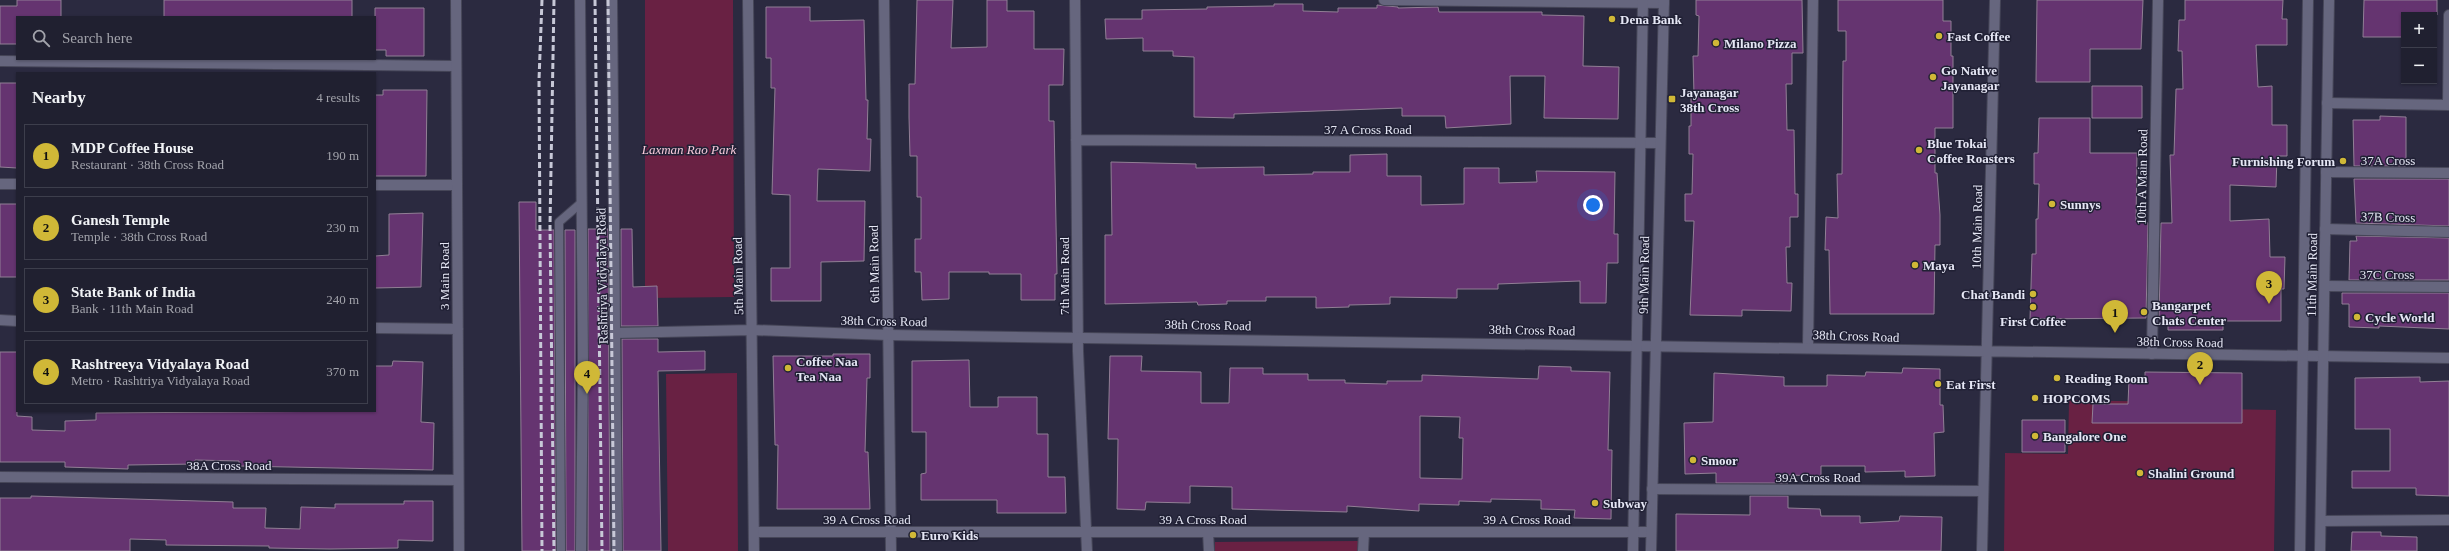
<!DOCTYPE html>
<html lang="en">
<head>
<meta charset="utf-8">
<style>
  :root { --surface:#202030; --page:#282838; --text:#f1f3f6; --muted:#a2a3ab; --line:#3d3e4c; --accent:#d0b837 }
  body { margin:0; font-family:"Times New Roman",serif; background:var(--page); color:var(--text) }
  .controls { position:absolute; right:12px; top:12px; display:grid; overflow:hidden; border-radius:0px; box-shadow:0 1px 3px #0004 }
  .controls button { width:36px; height:36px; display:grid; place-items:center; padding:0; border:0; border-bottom:1px solid var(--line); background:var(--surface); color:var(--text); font:20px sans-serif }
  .you { position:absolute; left:1593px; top:205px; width:14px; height:14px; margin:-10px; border:3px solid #fff; border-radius:50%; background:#1a73e8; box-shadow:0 0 0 6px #1a73e833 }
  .badge { display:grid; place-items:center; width:26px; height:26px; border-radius:50%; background:var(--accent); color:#111; font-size:13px; font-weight:700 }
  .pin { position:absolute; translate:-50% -33px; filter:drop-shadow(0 1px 2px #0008) }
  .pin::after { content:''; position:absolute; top:21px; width:14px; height:12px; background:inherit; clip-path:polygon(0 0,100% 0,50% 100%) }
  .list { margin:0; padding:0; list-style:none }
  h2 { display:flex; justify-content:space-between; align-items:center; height:52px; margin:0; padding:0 16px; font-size:17px }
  h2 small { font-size:13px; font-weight:400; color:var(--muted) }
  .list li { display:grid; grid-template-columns:26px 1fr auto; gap:12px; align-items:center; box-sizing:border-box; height:64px; margin:0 8px 8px; padding:0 8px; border:1px solid var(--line); border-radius:0px }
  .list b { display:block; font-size:15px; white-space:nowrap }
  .list p { margin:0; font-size:13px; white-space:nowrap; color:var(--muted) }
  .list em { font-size:13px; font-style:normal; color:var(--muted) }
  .icon { flex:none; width:22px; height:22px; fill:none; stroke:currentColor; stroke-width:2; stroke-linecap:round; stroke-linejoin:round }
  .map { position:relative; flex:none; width:2449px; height:551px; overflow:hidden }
  .search { position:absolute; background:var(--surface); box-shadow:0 1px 3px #0004; left:16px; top:16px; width:360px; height:44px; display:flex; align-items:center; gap:10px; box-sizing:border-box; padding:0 14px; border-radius:0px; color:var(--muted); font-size:15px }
  .panel { position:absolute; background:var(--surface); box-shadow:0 1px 3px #0004; left:16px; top:72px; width:360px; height:340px; border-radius:0px }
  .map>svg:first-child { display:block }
  .green { fill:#692143 }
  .building { fill:#653470; stroke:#917f95; fill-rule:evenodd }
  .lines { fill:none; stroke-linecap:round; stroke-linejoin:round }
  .service-casing { stroke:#464658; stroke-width:10 }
  .minor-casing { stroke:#464658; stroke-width:12 }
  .tertiary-casing { stroke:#464658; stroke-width:12 }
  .secondary-casing { stroke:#464658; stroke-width:12 }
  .service { stroke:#66667e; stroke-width:8 }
  .minor { stroke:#66667e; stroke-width:10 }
  .tertiary { stroke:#66667e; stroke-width:10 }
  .secondary { stroke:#66667e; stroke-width:10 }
  .rail { stroke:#c7c8d7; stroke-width:3; stroke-dasharray:6 3; stroke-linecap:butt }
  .poi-dot { fill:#d0b837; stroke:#212135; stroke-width:1.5 }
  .labels { text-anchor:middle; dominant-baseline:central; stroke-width:3; stroke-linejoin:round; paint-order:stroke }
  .poi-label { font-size:13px; font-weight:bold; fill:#e6e7f5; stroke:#212135; text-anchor:start }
  .street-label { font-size:13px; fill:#e6e7f5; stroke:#212135 }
  .park-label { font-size:13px; font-style:italic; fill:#f8cadb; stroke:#212135 }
</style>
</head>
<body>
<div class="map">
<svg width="2449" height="551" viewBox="0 0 2449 551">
  <rect width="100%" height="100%" fill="#2b2a40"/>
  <path class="green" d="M645 0H733L734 297 645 298Z
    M737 373 738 551H668L666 374Z
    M2069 400 2167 402V408L2276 410 2274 551H2004L2005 453 2068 454Z
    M1360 541V551H1215V542Z"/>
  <path class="building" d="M17 0H61V17H17V44H0V6H17Z
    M164 0H352V17H164Z
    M917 0H953L951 48 987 47V0H1007V11H1034V49H1064L1063 85H1049V121H1054L1057 274H1055V300H1021V274H989V272H949V299L922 300 921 272H915V239H921V197H917V156H910L909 117V84H915Z
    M1696 0H1802L1803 53H1792V84H1786L1787 130H1794L1795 194H1798V217H1790V247H1786L1787 283H1792L1791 311 1742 310V316L1690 315 1694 221H1685V194H1692L1693 154H1689V126H1691V95H1694L1693 56H1698L1699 16 1696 15Z
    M1838 0H1943V21H1951V56H1953V128H1935V173H1937L1940 215V245H1935L1934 314H1830L1829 250H1825L1826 217 1838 218 1837 174H1842L1843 61H1846V31H1838Z
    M2037 0H2143L2141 49H2090V82H2036Z
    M2185 0H2283L2282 19H2287V45H2256L2258 87 2272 86V125H2287V156H2277L2276 187 2230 185V221L2269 219 2270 257H2285L2284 289H2281V321H2223V330H2168V319H2159L2161 223H2172L2170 155H2174L2176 89H2183L2182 51H2178L2179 20H2185Z
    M2364 0H2437V15H2404V37H2363Z
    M1274 4H1303V11L1338 12V8H1377V5L1398 7V8L1438 7 1439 12H1542V15L1584 16 1583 66 1619 67 1618 119 1544 118 1545 76H1510L1511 124 1446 128 1445 116H1402V108L1234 114V118L1194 117V57L1173 56V51H1143V38L1106 39 1105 19H1142V10L1207 9V7L1274 6Z
    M766 7H810V21L864 20 866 100H868L867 139H871L870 171 818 169 817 201H865L864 261 821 262V301H771V268H790V195L772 194 775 88H771V58H766Z
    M375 8H424V56H386V50H375Z
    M0 83H17V168L0 167Z
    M2092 86H2142V118H2092Z
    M383 90H427L426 176H375V95H383Z
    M2380 116 2406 117V166H2354L2353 120H2380Z
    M2039 118H2090V153H2137L2136 221 2148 223 2146 318 2030 319 2032 254H2036V219H2038L2039 184H2034V153H2038Z
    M1387 154V176H1421V205L1464 204V168H1499V183L1537 182 1536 171 1615 172 1614 234H1618V263H1607L1606 303H1580V281L1498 284V289H1457V298L1390 297V304L1349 305V307L1316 308V297H1266V301H1227V304L1198 305 1197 302 1105 304V235H1112L1111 162 1196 164V168L1264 167V175L1313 174V172H1350V155Z
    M2354 179H2449V226L2356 223Z
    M519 202H536V230H554L556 551H522Z
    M0 204H17V277H0Z
    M423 213 421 287 375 288V256L389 255V214Z
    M588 229H608L610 551H588Z
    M621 229H632L633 287 657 286 658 326H621Z
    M565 230H575V551H566Z
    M2356 236 2449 238V280H2349L2350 241H2357Z
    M2342 293H2449V329L2379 326V328L2349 327V304H2342Z
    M622 339H658V352L705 351V370L658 371 661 551H623Z
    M0 352H17V416L32 417V430L65 431V421L96 420V413L375 411V366H392L393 361 423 362 421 422 434 423 433 470 239 466V461L195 460V464L128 465V469L65 467V462H0Z
    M833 354H870V378H867L865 452H868L870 509H777L778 445H775L773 356H833Z
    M1110 356H1142L1141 371 1201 372V403H1229L1230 368H1263V374H1308V380H1345V383L1387 384V381H1422V375L1538 379 1539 366 1571 367V371L1610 372 1608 450H1612L1611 519 1574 518 1575 510 1541 509V500L1491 499V502L1459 501V505L1419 504V511L1347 506V512L1232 509V487L1190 486V503L1146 502 1145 510 1117 509 1118 439H1108ZM1420 416 1460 417 1459 438H1463L1462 479 1420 478Z
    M969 360 970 407H998V397H1037V434H1048V477H1065L1066 513H997V500H921V474L926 473V432H912V361Z
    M1903 368 1940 369V405H1943L1944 432 1934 433 1935 476 1905 477V471L1865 472V466H1821V476L1788 475V483H1716V473L1685 474 1684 423 1713 422 1714 373 1784 377V386H1827V375L1865 376 1866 372 1902 373Z
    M2145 372 2242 373V423H2092L2093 404H2128L2129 379 2145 380Z
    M2420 377V382L2449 381V496L2416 495V488H2352V471H2390V429H2355V378Z
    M2022 420H2065V452H2022Z
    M31 496 233 502V508H266L265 528 300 529 301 507 335 508V504H404V501H433V541L398 540V548L330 549 269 548V546L166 545V540L130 539V551H0V498H31Z
    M1750 496H1788V508L1820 509 1821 516H1860V523L1899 521 1900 516 1942 517 1941 551H1676V514L1750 515Z
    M2352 532H2381V536L2417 537V551H2351Z"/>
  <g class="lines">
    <defs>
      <path id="service" d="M561 551 559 222 581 203"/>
      <path id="minor" d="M884 0 891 551
        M1075 0 1078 351 1087 551
        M1384 0 1664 3
        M0 61 456 66
        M2327 103 2449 105
        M2448 105 2449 15
        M1076 140 1660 143
        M2326 172 2449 173
        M0 184H17
        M375 185H457
        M2325 229 2449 232
        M2325 286 2449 287
        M1808 347 1813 0
        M2152 354 2158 0
        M0 477 458 480
        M1652 489 1983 491
        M2321 521 2449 520
        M754 532H1651
        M1208 532 1209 551
        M1363 551 1364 532"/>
      <path id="tertiary" d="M456 0 459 551
        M748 0 754 551
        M0 320 17 321
        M375 328 458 329
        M615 333 752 330 888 335 2449 358
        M1982 551 1995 0"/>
      <path id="secondary" d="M580 0 583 363 581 551
        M612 0 617 551
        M1633 551 1643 0
        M1651 551 1664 0
        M2300 551 2308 0
        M2320 551 2329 0"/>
    </defs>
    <use href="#service" class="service-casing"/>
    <use href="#minor" class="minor-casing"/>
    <use href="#tertiary" class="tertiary-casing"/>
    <use href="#secondary" class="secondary-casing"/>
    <use href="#service" class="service"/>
    <use href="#minor" class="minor"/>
    <use href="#tertiary" class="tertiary"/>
    <use href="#secondary" class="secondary"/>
    <path class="rail" d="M542 0 539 80 542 551
      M554 0 550 225 554 551
      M595 0 602 551
      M608 0 614 551"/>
  </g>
  <g class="poi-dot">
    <circle cx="1612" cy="19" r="4"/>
    <circle cx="1939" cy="36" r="4"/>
    <circle cx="1716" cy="43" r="4"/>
    <circle cx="1933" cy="77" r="4"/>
    <rect x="1668" y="95" width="8" height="8" rx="2"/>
    <circle cx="1919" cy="150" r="4"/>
    <circle cx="2343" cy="161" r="4"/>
    <circle cx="2052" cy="204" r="4"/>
    <circle cx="1915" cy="265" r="4"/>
    <circle cx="2033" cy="294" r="4"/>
    <circle cx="2033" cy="307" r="4"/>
    <circle cx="2144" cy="312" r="4"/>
    <circle cx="2357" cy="317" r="4"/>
    <circle cx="788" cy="368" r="4"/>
    <circle cx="2057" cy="378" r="4"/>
    <circle cx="1938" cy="384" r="4"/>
    <circle cx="2035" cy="398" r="4"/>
    <circle cx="2035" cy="436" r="4"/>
    <circle cx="1693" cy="460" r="4"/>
    <circle cx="2140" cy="473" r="4"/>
    <circle cx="1595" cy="503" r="4"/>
    <circle cx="913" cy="535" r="4"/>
  </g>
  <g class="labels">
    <g class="poi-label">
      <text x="1620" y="19">Dena Bank</text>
      <text x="1947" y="36">Fast Coffee</text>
      <text x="1724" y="43">Milano Pizza</text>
      <text x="1941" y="70">Go Native<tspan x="1941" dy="15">Jayanagar</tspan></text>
      <text x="1680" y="92">Jayanagar<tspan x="1680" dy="15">38th Cross</tspan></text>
      <text x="1927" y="143">Blue Tokai<tspan x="1927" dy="15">Coffee Roasters</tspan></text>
      <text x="2335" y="161" text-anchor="end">Furnishing Forum</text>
      <text x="2060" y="204">Sunnys</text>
      <text x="1923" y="265">Maya</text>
      <text x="2025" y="294" text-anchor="end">Chat Bandi</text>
      <text x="2152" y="305">Bangarpet<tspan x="2152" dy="15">Chats Center</tspan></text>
      <text x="2365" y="317">Cycle World</text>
      <text x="2033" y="321" text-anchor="middle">First Coffee</text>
      <text x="796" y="361">Coffee Naa<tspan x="796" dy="15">Tea Naa</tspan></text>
      <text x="2065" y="378">Reading Room</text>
      <text x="1946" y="384">Eat First</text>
      <text x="2043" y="398">HOPCOMS</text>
      <text x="2043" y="436">Bangalore One</text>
      <text x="1701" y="460">Smoor</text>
      <text x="2148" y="473">Shalini Ground</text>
      <text x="1603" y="503">Subway</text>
      <text x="921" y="535">Euro Kids</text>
    </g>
    <g class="street-label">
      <text x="1368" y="129">37 A Cross Road</text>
      <text x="2388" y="160">37A Cross</text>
      <text transform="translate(2142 177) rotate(-89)">10th A Main Road</text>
      <text transform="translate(2388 217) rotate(1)">37B Cross</text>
      <text transform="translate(1977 227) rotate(-89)">10th Main Road</text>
      <text transform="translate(874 264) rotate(-91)">6th Main Road</text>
      <text x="2387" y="274">37C Cross</text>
      <text transform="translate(1644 275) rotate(-89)">9th Main Road</text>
      <text transform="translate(2312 275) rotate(-89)">11th Main Road</text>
      <text transform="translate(444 276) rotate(-90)">3 Main Road</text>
      <text transform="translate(602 276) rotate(-91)">Rashtriya Vidyalaya Road</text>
      <text transform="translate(738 276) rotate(-91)">5th Main Road</text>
      <text transform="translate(1064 276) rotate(-90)">7th Main Road</text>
      <text transform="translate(884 321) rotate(1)">38th Cross Road</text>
      <text transform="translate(1208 325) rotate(1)">38th Cross Road</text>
      <text transform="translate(1532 330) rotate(1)">38th Cross Road</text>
      <text transform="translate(1856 336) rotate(2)">38th Cross Road</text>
      <text transform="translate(2180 342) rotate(1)">38th Cross Road</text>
      <text x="229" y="465">38A Cross Road</text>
      <text x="1818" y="477">39A Cross Road</text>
      <text x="867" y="519">39 A Cross Road</text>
      <text x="1203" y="519">39 A Cross Road</text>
      <text x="1527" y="519">39 A Cross Road</text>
    </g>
    <g class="park-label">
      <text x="689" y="149">Laxman Rao Park</text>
    </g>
  </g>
</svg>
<div class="controls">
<button>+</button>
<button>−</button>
</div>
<div class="you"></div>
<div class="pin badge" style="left:2115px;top:333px">1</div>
<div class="pin badge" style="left:2200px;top:385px">2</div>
<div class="pin badge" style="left:2269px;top:304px">3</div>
<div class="pin badge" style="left:587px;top:394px">4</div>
<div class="search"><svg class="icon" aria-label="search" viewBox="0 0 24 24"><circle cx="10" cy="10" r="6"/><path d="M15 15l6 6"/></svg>Search here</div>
<section class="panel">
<h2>Nearby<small>4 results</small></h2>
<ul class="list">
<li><span class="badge">1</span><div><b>MDP Coffee House</b><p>Restaurant · 38th Cross Road</p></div><em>190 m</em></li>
<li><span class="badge">2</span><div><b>Ganesh Temple</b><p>Temple · 38th Cross Road</p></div><em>230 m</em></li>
<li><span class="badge">3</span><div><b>State Bank of India</b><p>Bank · 11th Main Road</p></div><em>240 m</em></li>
<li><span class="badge">4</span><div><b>Rashtreeya Vidyalaya Road</b><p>Metro · Rashtriya Vidyalaya Road</p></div><em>370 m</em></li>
</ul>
</section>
</div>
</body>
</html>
